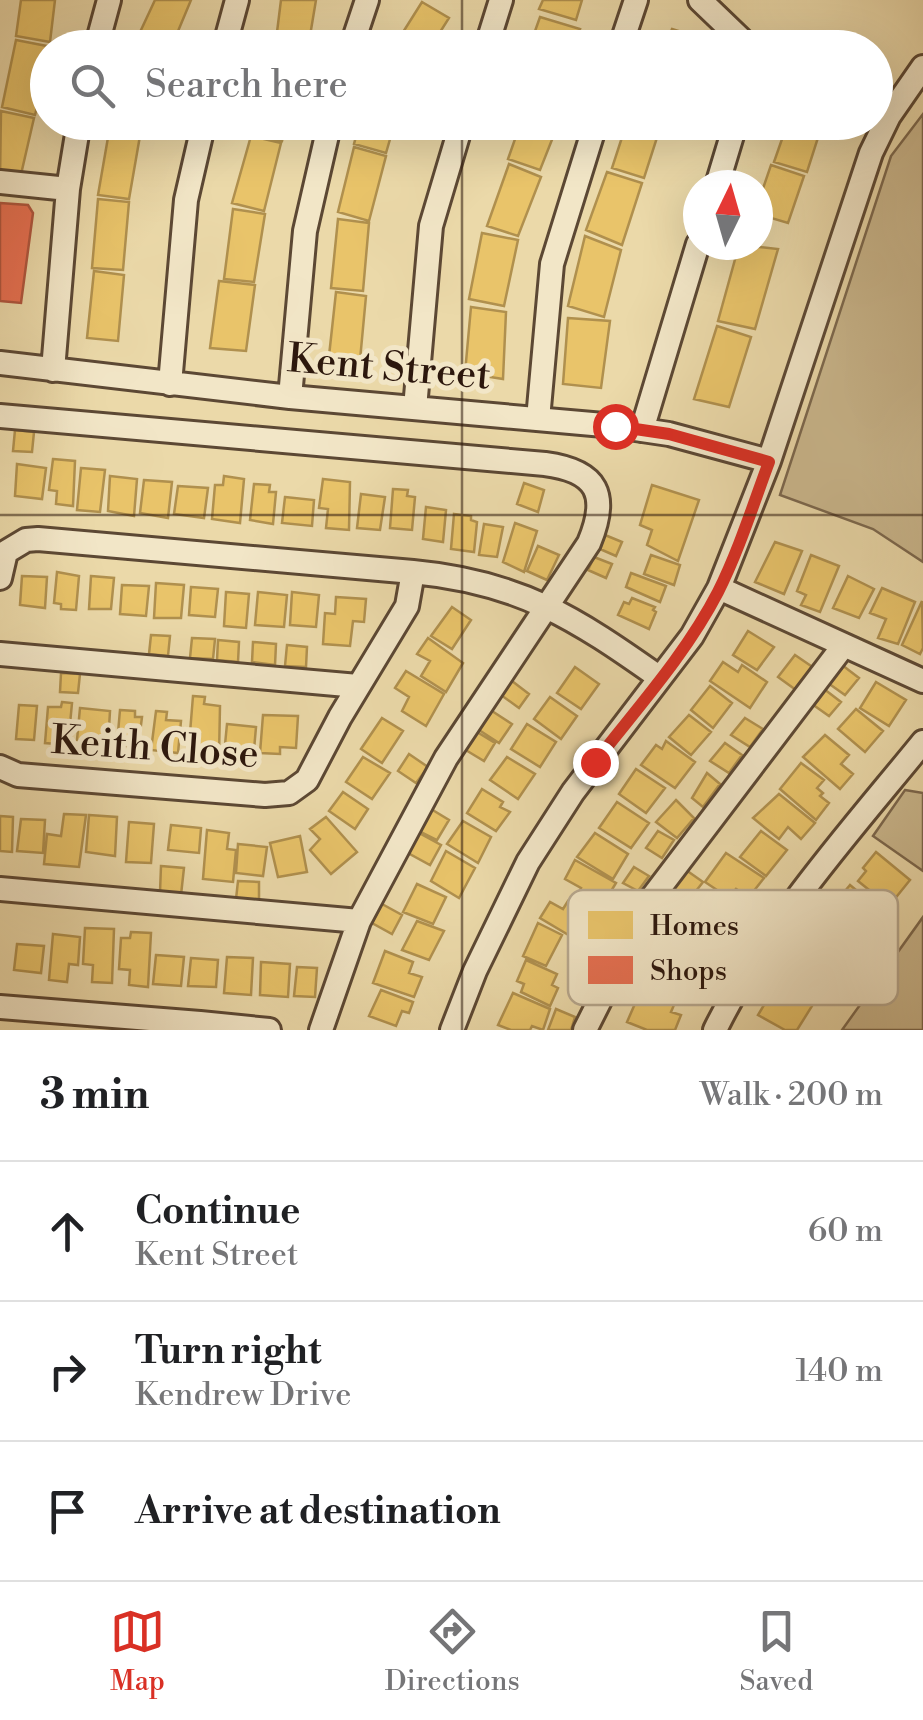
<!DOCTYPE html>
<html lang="en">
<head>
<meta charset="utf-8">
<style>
  :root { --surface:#fff; --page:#f2f2f2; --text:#202124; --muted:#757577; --line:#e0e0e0; --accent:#d93025 }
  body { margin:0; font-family:"Libre Bodoni",serif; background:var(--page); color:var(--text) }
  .compass { position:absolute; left:683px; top:170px; width:90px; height:90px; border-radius:50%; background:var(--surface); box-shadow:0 10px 40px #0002; rotate:5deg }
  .stop { position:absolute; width:30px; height:30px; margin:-22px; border:8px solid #d93025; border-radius:50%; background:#fff }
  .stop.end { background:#d93025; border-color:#fff; box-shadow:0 2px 10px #0008 }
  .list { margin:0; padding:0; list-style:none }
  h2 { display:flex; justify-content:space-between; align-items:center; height:130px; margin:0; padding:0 40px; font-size:42px }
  h2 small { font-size:32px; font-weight:400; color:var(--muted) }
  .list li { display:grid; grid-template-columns:65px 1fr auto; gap:30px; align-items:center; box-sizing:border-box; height:140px; padding:0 40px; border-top:2px solid var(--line) }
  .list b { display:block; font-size:38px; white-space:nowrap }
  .list p { margin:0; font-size:32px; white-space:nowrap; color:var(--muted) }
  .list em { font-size:32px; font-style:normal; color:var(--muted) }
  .icon { flex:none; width:55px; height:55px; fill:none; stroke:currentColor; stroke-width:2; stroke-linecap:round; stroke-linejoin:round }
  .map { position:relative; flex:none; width:923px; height:1030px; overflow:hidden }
  .search { position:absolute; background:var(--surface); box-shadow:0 10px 40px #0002; left:30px; right:30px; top:30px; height:110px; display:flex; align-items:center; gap:25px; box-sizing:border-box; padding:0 35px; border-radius:55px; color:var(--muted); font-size:38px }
  .sheet { height:550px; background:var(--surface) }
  nav { display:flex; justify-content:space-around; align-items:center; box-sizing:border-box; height:140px; border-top:2px solid var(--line); background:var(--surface); font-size:28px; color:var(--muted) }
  nav a { display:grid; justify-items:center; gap:5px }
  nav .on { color:var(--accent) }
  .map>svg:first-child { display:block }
  .green { fill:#cbb88e; stroke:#7c684e; stroke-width:2.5 }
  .homes { fill:#e9c46a; stroke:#b0904e; stroke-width:2.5 }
  .shops { fill:#e76f51; stroke:#af553d; stroke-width:2.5 }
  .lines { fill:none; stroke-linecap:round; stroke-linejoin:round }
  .minor-casing { stroke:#5c4834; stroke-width:28 }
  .minor { stroke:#f2e6c7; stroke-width:22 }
  .route { stroke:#d93025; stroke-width:12 }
  .grid { fill:none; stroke:#2c170d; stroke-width:2.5; stroke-opacity:0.55 }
  .labels { text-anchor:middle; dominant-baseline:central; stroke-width:10; stroke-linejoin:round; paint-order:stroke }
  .street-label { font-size:40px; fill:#2c170d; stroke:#f2e6c7 }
  .key { fill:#f2e6c7; stroke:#b7a88f; stroke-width:2.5 }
  .key-label { font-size:28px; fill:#2c170d }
</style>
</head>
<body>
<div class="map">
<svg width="923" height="1030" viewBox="0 0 923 1030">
  <rect width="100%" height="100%" fill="#ebd9a9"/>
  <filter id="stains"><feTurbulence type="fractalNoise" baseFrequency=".002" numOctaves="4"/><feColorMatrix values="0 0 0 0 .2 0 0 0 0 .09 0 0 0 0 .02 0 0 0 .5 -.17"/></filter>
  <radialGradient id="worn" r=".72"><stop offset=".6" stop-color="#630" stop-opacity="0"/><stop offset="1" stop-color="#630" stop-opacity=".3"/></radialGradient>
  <path class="green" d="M923 114V562L873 529 780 495 891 156Z
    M905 790 923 793V871L873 836Z
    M923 917V1030H842Z"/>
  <path class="homes" d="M21 0H55L50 42 16 36Z
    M155 0H191L171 48H139L134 45Z
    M281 0H316L308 48H275Z
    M543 0H582L576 20 539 9Z
    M422 2 449 18 430 48H393Z
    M540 17 580 29 572 48H529Z
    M672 29 704 39 701 48H665Z
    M16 40 52 47 48 48V65L35 115 2 107Z
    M1 111 34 118 19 183 0 179Z
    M252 122H287L282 141 249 133Z
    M360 122H395L386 153 354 144Z
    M521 122H559L540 170 508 159Z
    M627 122H662L644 178 612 168Z
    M788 122H823L807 172 774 162Z
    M110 126 141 130 129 199 98 195Z
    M251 136 281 143 264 211 232 203Z
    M354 147 386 156 369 221 338 212Z
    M509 164 541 177 518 236 487 226Z
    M771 165 804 176 788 223 758 214V203Z
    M607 172 642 183 622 245 586 230Z
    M98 199 129 202 123 270 92 268Z
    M233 209 265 214 254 282 224 279Z
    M338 219 369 223 363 291 331 288Z
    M482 233 518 240 504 306 469 299Z
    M585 236 621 250 604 317 568 306Z
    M739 245 778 249 755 329 718 321Z
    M94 271 124 275 118 341 87 338Z
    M219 281 255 285 246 351 210 348Z
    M336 292 366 296 360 360 329 356Z
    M471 307 506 312 503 379 465 373Z
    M568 318 610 321 601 388 563 384Z
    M717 326 751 337 729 407 694 399Z
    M15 430 34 432 32 452 13 451Z
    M53 459 75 461 73 506 56 504 57 491 49 490Z
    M17 464 46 468 42 499 15 496Z
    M81 468 105 470 100 512 77 510Z
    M110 476 137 479 134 516 108 511Z
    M224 476 244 479 240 523 212 519 215 485H223Z
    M323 479 350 482 349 530 326 528 328 509 319 508Z
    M144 480 172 482 168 518 140 513Z
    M524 483 544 490 538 512 517 504Z
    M254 484 270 485 269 492H276L273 524 250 520Z
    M652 485 699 500 678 561 647 545 652 530 640 525Z
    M178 486 208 488 204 518 174 514Z
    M393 489 408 490 407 496 415 497 412 530 390 528Z
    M361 494 385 497 380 530 357 528Z
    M285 497 314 500 312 526 282 523Z
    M426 507 446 510 443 542 423 539Z
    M454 514 471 516V520L477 522 474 552 451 549Z
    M515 523 537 531 524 572 503 562Z
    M484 524 503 527 497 557 479 555Z
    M605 535 622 542 616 556 600 549Z
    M775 542 802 551 784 594 755 582Z
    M538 546 559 555 547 580 527 571Z
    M651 555 680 565 674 585 644 574Z
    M811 555 839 566 820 612 801 605 806 595 797 591Z
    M594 557 612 564 606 578 588 570Z
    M57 572 79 576 76 610 61 609V604L54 603Z
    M631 573 666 586 660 602 626 587Z
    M22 576 47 577 45 608 20 605Z
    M91 576 114 578 111 609H89Z
    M848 576 874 589 859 618 833 608Z
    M156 583 184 585 181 618H154Z
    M122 585 149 586 146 616 120 614Z
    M191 587 218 589 215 617 189 615Z
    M882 588 915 602 898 644 878 638 886 619 870 613Z
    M226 592 249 594 246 628 224 626Z
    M258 592 287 595 284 627 255 625Z
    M292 592 319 595 316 627 290 625Z
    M336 597 366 599 364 622 353 621 350 646 323 644 325 613 335 614Z
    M632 598 655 607 653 610 656 612 649 629 618 615 624 602 629 604Z
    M922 601 923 648 920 654 902 645Z
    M452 607 471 620 452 649 431 636Z
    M748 631 774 647 757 670 733 655Z
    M151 635 170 636 168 656 149 654Z
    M192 638 215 639 213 659 190 658Z
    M428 638 463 663 446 692 421 676 430 661 417 654Z
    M218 640 239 642 238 662 217 660Z
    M253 642 276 644 275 665 252 662Z
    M287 645 307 647 306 667 285 666Z
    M795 655 814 668 796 690 778 677Z
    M723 662 738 672 742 665 767 682 750 708 710 681Z
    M842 665 859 678 845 695 828 683Z
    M575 667 599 684 581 709 557 693Z
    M406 671 444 694 426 726 402 711 409 697 395 688Z
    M61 673 80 674 78 693 60 692Z
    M512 681 529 694 519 708 501 695Z
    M876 682 906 700 889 726 860 708Z
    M710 686 732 703 713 728 691 710Z
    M824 689 841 702 829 716 812 704Z
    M193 696 205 697 204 704 220 706 219 756 198 754 200 734 190 733Z
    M550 697 577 716 561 739 534 719Z
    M62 702 72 703 68 745 45 743 48 707H61Z
    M19 705 37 706 34 740 16 739Z
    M80 708 110 711 108 744 77 740Z
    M856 709 883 731 865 752 838 729Z
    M120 710 135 711V717H142L138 749 117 744Z
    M156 711 167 712 166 720 181 721 178 753 151 750Z
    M492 711 512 724 499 743 479 730Z
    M263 715 298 716 296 748 280 747V754L260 753Z
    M689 715 711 732 691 755 669 737Z
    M382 718 403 731 382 763 361 749Z
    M745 718 763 729 750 747 731 735Z
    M227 724 256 727 253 761 224 755Z
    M527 724 556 742 540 767 511 749Z
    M477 732 495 743 484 761 464 749Z
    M825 735 849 755 841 764 853 774 840 789 803 757Z
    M666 741 695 762 675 788 641 765 656 745 662 749Z
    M725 743 742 755 729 773 710 761Z
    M409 754 428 767 416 783 398 771Z
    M363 757 390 773 372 799 346 782Z
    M507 757 535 774 518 799 490 780Z
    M801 763 824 780 817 788 823 793 820 796 829 803 816 820 780 789Z
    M636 769 665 788 646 813 619 794Z
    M707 773 720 784 703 807 692 798Z
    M482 789 503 802 500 807 510 812 496 831 467 813Z
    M343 792 368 809 355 829 329 811Z
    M779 794 815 823 801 839 788 827 779 839 753 818Z
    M676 800 694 818 677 838 656 822Z
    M617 802 649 823 631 848 599 828Z
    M431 809 449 820 437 840 419 831Z
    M64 814 86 815 79 867 44 864 47 834 61 836Z
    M89 815 117 817 115 856 86 852Z
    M0 816 13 817 12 852 0 851Z
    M326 817 357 852 331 874 310 850 320 839 310 829Z
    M21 819 45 820 43 853 17 851Z
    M463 821 491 837 478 863 447 844Z
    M129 822 154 824 151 863 126 862Z
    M171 825 201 828 199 853 168 850Z
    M207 830 229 833 227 849 236 850 233 882 203 879Z
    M658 831 674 840 662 858 646 848Z
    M761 831 787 850 766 876 740 857Z
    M419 833 441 845 430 865 408 853Z
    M595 833 628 854 613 879 577 857Z
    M300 836 307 872 278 877 270 843Z
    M238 844 267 847 263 876 236 873Z
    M446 851 475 868 459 898 431 881Z
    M876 852 910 880 889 906 858 881 866 871 863 868Z
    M726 853 764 878 749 897 736 889 729 898 705 882Z
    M575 860 616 883 599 911 575 899 581 888 565 879Z
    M161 866 184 868 181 895 160 892Z
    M634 867 649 876 638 891 623 883Z
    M686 870 703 882 689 900 673 888Z
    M238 881 259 882V901L236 899Z
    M417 884 446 897 433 924 403 912Z
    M850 885 887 916 867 942 839 920 847 910 836 902Z
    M568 901 592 914 577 940 540 918 550 902 563 909Z
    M382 904 402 915 392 934 372 923Z
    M417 921 444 931 429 960 402 950Z
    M538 923 562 935 546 966 523 956Z
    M85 928 114 929 112 983 92 982 93 965 83 964Z
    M131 932 151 933 148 987 129 985 130 970 119 969 121 938H130Z
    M53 934 80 937 78 965 69 964 67 982 49 980Z
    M17 944 44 946 41 973 14 970Z
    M385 951 413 962 409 973 422 977 414 997 373 983Z
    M156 955 184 957 181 986 153 984Z
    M227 957 253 958 251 995 224 993Z
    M191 958 218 960 216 987 188 986Z
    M526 960 557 974 552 985 558 988 550 1006 521 992 524 984 517 981Z
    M261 962 290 964 288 997 260 995Z
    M297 967 317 968 315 997 294 996Z
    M779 987 812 1006 797 1030H785L758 1015 767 1000 775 1004 778 999 773 996Z
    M381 990 413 1002 409 1013 402 1011 396 1026 369 1016Z
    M641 990 674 1005 671 1012 681 1015 675 1030H647L627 1022Z
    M513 993 550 1009 543 1030 532 1026 530 1030H511L498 1025Z
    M556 1009 575 1017 571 1030H548Z"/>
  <path class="shops" d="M0 203 28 205 33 213 21 303 0 301Z"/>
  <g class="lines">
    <defs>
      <path id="minor" d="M700 0 750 48
        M96 48 109 0
        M224 48 237 0
        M351 48 367 0
        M486 48 501 0
        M620 48 636 0
        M0 182 68 189
        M717 185 736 122
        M0 363 290 397 615 426 669 434 769 461
        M53 370 68 189 79 122
        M170 384 186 200 204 122
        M290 397 305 231 330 122
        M415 408 431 226 462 122
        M0 416 545 464C598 471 609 495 589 543L446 758 359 921 321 1030
        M538 419 552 264 596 122
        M642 430 698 244
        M413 572C520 582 575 618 660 678
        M0 578 6 552 26 540 38 539 413 572 407 606 340 717 307 780 289 793 265 795 18 775 0 767
        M719 588 923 681
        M0 654 358 686
        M0 889 359 921
        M0 1007 200 1023 198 1030
        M200 1023 269 1030
        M452 1030 475 971 528 862 573 792 692 636 719 588 769 461 871 153 889 116 923 67
        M585 1030 651 899 844 645
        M715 1030C768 922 848 834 923 742"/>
    </defs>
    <use href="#minor" class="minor-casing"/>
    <use href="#minor" class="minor"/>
  </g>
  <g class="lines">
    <path class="route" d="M595 762C638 707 686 654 718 592 739 550 753 505 769 462L669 434 615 426"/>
  </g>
  <path class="grid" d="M462 0V48M462 122V1030M0 515H923"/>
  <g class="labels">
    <g class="street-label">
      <text transform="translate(389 368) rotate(5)">Kent Street</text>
      <text transform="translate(155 748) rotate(4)">Keith Close</text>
    </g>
  </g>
  <rect x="568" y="890" width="330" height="115" rx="15" class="key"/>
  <rect x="588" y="911" width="45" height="28" fill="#e9c46a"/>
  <rect x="588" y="956" width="45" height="28" fill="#e76f51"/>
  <g class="key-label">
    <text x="650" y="935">Homes</text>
    <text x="650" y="980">Shops</text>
  </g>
  <rect width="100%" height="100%" filter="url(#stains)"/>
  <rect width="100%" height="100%" fill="url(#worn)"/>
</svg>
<svg class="compass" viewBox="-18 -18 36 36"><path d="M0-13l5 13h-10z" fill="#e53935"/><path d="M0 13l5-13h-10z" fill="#757577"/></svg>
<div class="stop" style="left:615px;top:426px"></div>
<div class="stop end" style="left:595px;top:762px"></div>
<div class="search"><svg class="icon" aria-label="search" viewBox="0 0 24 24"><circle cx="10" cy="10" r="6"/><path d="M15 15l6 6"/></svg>Search here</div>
</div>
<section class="sheet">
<h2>3 min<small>Walk · 200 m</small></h2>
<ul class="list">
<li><svg class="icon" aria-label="ahead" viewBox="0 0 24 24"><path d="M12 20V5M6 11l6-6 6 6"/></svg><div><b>Continue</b><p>Kent Street</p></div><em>60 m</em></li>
<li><svg class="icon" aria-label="right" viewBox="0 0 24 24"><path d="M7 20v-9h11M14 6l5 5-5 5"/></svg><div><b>Turn right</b><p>Kendrew Drive</p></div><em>140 m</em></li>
<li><svg class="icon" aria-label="arrive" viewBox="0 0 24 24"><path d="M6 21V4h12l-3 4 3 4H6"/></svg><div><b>Arrive at destination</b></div></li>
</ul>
</section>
<nav>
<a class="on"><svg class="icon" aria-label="map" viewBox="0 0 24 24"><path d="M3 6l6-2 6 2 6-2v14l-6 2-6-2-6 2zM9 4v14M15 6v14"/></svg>Map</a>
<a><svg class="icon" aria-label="directions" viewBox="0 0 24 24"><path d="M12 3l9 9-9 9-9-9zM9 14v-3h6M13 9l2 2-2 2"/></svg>Directions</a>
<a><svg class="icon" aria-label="saved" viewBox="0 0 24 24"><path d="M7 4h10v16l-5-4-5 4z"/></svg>Saved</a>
</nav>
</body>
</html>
